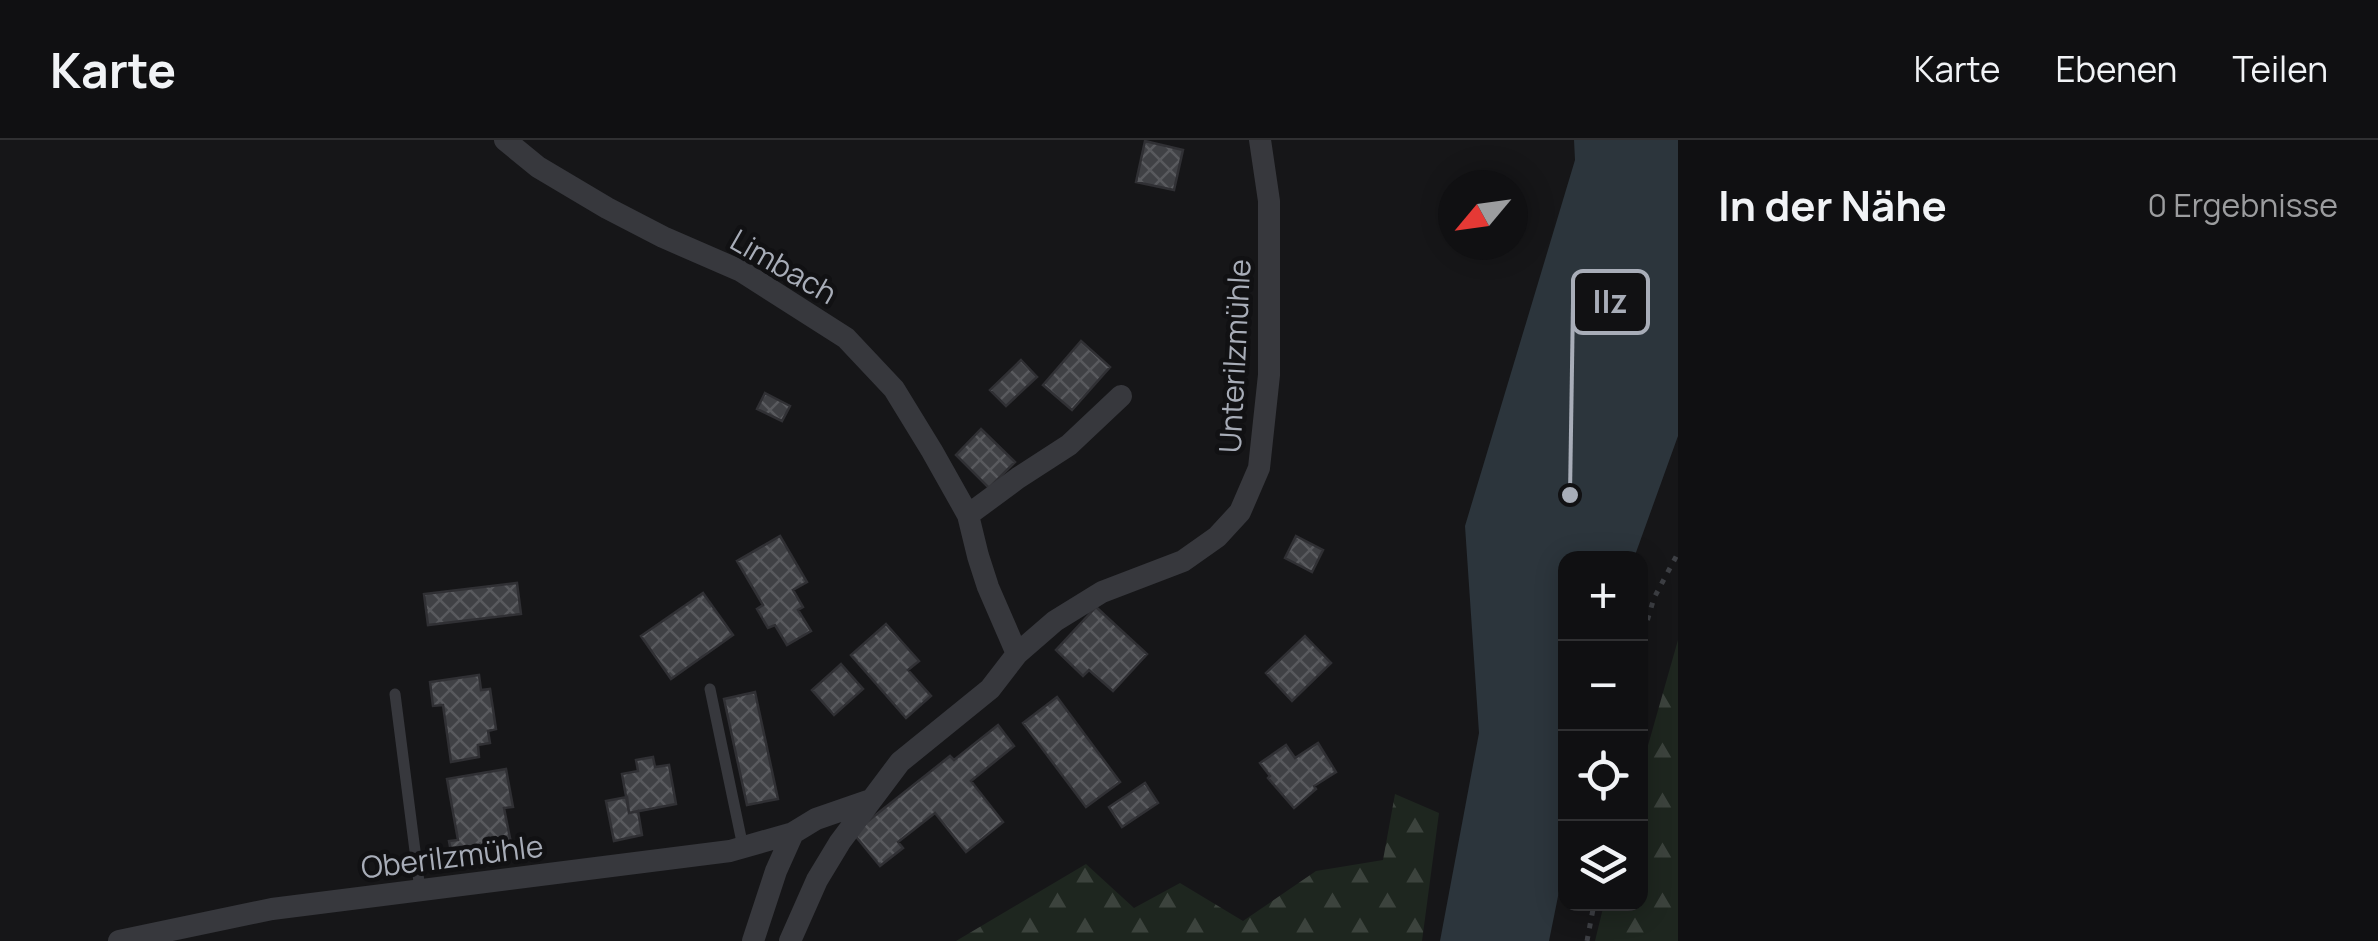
<!DOCTYPE html>
<html lang="de">
<head>
<meta charset="utf-8">
<style>
  :root { --surface:#101012; --page:#19191b; --text:#f1f3f6; --muted:#9c9d9f; --line:#303032 }
  body { margin:0; font-family:Manrope,sans-serif; background:var(--page); color:var(--text) }
  .controls { position:absolute; right:30px; bottom:30px; display:grid; overflow:hidden; border-radius:20px; box-shadow:0 5px 25px #0003 }
  .controls button { width:90px; height:90px; display:grid; place-items:center; padding:0; border:0; border-bottom:2px solid var(--line); background:var(--surface); color:var(--text); font:50px sans-serif }
  .compass { position:absolute; left:1438px; top:30px; width:90px; height:90px; border-radius:50%; background:var(--surface); box-shadow:0 5px 25px #0003; rotate:241deg }
  .list { margin:0; padding:0; list-style:none }
  h2 { display:flex; justify-content:space-between; align-items:center; height:130px; margin:0; padding:0 40px; font-size:42px }
  h2 small { font-size:32px; font-weight:400; color:var(--muted) }
  .icon { flex:none; width:55px; height:55px; fill:none; stroke:currentColor; stroke-width:2; stroke-linecap:round; stroke-linejoin:round }
  .map { position:relative; flex:none; width:1678px; height:801px; overflow:hidden }
  header { display:flex; align-items:center; gap:60px; box-sizing:border-box; height:140px; padding:0 50px; background:var(--surface); border-bottom:2px solid var(--line) }
  header strong { font-size:48px }
  nav { display:flex; gap:55px; margin-inline-start:auto; font-size:35px }
  main { display:flex }
  aside { flex:1; background:var(--surface) }
  .map>svg:first-child { display:block }
  .forest { fill:url(#forest-firs) }
  .water { fill:#2c353c }
  .building { fill:url(#building-cross-hatch); stroke:#303034; stroke-width:2.5 }
  .lines { fill:none; stroke-linecap:round; stroke-linejoin:round }
  .path { stroke:#3d3f44; stroke-width:5; stroke-dasharray:5 8; stroke-linecap:butt }
  .service { stroke:#37383d; stroke-width:11 }
  .minor { stroke:#37383d; stroke-width:22 }
  .labels { text-anchor:middle; dominant-baseline:central; stroke-width:9; stroke-linejoin:round; paint-order:stroke }
  .street-label { font-size:30px; fill:#a8adb8; stroke:#111113 }
  .leader { fill:none; stroke:#a8adb8; stroke-width:4 }
  .callout-dot { fill:#a8adb8; stroke:#111113; stroke-width:4 }
  .callout { fill:#111113; stroke:#a8adb8; stroke-width:4 }
  .callout-label { font-size:32px; text-anchor:middle; font-weight:bold; fill:#a8adb8 }
</style>
</head>
<body>
<header>
<strong>Karte</strong>
<nav><a>Karte</a><a>Ebenen</a><a>Teilen</a></nav>
</header>
<main>
<div class="map">
<svg width="1678" height="801" viewBox="0 0 1678 801">
  <defs>
    <pattern id="forest-firs" width="22" height="20" patternUnits="userSpaceOnUse" patternTransform="scale(2.5)"><rect width="22" height="20" fill="#1e261f"/><path d="M5 1l3.5 6h-7zM16 11l3.5 6h-7z" fill="#3c433d"/></pattern>
    <pattern id="building-cross-hatch" width="8" height="8" patternUnits="userSpaceOnUse" patternTransform="scale(2.5)"><rect width="8" height="8" fill="#404145"/><path d="M0 0l8 8M0 8l8-8" fill="none" stroke="#595a5e"/></pattern>
  </defs>
  <rect width="100%" height="100%" fill="#161618"/>
  <path class="forest" d="M1678 500V801H1595L1604 764H1640L1641 630Z
    M1395 654 1439 673 1422 801H956L1086 724 1134 768 1180 743 1243 781 1316 731 1383 720Z"/>
  <path class="water" d="M1574 0H1678V296L1634 418H1566V717L1549 801H1440L1479 593 1465 386 1575 20Z"/>
  <path class="building" d="M1145 1 1183 10 1174 50 1136 42Z
    M1081 201 1110 227 1072 270 1043 245Z
    M1021 220 1037 237 1006 266 990 250Z
    M765 253 790 266 782 281 757 269Z
    M981 289 1015 322 989 348 956 315Z
    M780 396 807 442 793 450 803 467 798 470 811 491 787 505 775 485 768 488 757 469 763 465 737 421Z
    M1296 396 1323 410 1312 432 1285 418Z
    M517 443 521 474 428 485 424 454Z
    M703 453 733 495 671 539 641 496Z
    M1096 467 1147 514 1113 551 1089 530 1083 536 1056 510Z
    M886 484 919 521 908 530 931 556 906 578 851 515Z
    M1305 496 1331 523 1292 561 1266 533Z
    M841 524 863 549 834 575 812 550Z
    M479 535 481 550 490 549 496 589 488 591 490 603 478 605 479 617 451 622 443 565 433 566 430 542Z
    M755 552 778 659 747 665 724 559Z
    M1057 557 1120 642 1086 667 1023 583Z
    M998 585 1014 606 971 641 1003 682 966 712 935 673 898 702 903 708 880 726 853 693 950 616 954 620Z
    M1318 603 1336 632 1314 646 1316 649 1294 668 1268 638 1270 636 1260 623 1286 605 1295 618Z
    M653 617 655 627 669 625 676 664 629 673 622 634 638 631 636 620Z
    M506 629 513 667 504 668 511 703 477 708 480 724 454 728 449 701 458 700 447 639Z
    M1145 643 1158 663 1122 687 1109 667Z
    M627 657 629 673 638 671 642 695 614 701 606 661Z"/>
  <g class="lines">
    <path class="path" d="M1640 505 1654 458 1678 413
      M1587 801 1594 764"/>
    <path class="service" d="M710 549 743 707
      M395 554 420 750"/>
    <path class="minor" d="M505 0 538 27 607 68 663 97 741 131 846 198 894 249 932 311 968 375 978 416 988 447 1017 514
      M968 375 1018 338 1069 305 1121 256
      M119 801 272 769 730 711 793 693 816 679 868 661
      M753 801 776 731 793 693
      M790 801 817 740 840 702 900 622 990 549 1017 514 1055 481 1102 452 1183 421 1217 397 1240 372 1259 328 1269 235V61L1260 0"/>
  </g>
  <g class="labels">
    <g class="street-label">
      <text transform="translate(784 126) rotate(30)">Limbach</text>
      <text transform="translate(1234 216) rotate(-87)">Unterilzmühle</text>
      <text transform="translate(452 716) rotate(-7)">Oberilzmühle</text>
    </g>
  </g>
  <path class="leader" d="M1570 355L1573 162"/>
  <circle class="callout-dot" cx="1570" cy="355" r="10"/>
  <rect class="callout" x="1573" y="131" width="75" height="62" rx="10"/>
  <g class="callout-label">
    <text x="1610" y="173">Ilz</text>
  </g>
</svg>
<div class="controls">
<button>+</button>
<button>−</button>
<button><svg class="icon" aria-label="locate" viewBox="0 0 24 24"><circle cx="12" cy="12" r="6"/><path d="M12 2v4M12 18v4M2 12h4M18 12h4"/></svg></button>
<button><svg class="icon" aria-label="layers" viewBox="0 0 24 24"><path d="M12 4l9 5-9 5-9-5zM3 14l9 5 9-5"/></svg></button>
</div>
<svg class="compass" viewBox="-18 -18 36 36"><path d="M0-13l5 13h-10z" fill="#e53935"/><path d="M0 13l5-13h-10z" fill="#9c9d9f"/></svg>
</div>
<aside>
<h2>In der Nähe<small>0 Ergebnisse</small></h2>
<ul class="list">
</ul>
</aside>
</main>
</body>
</html>
